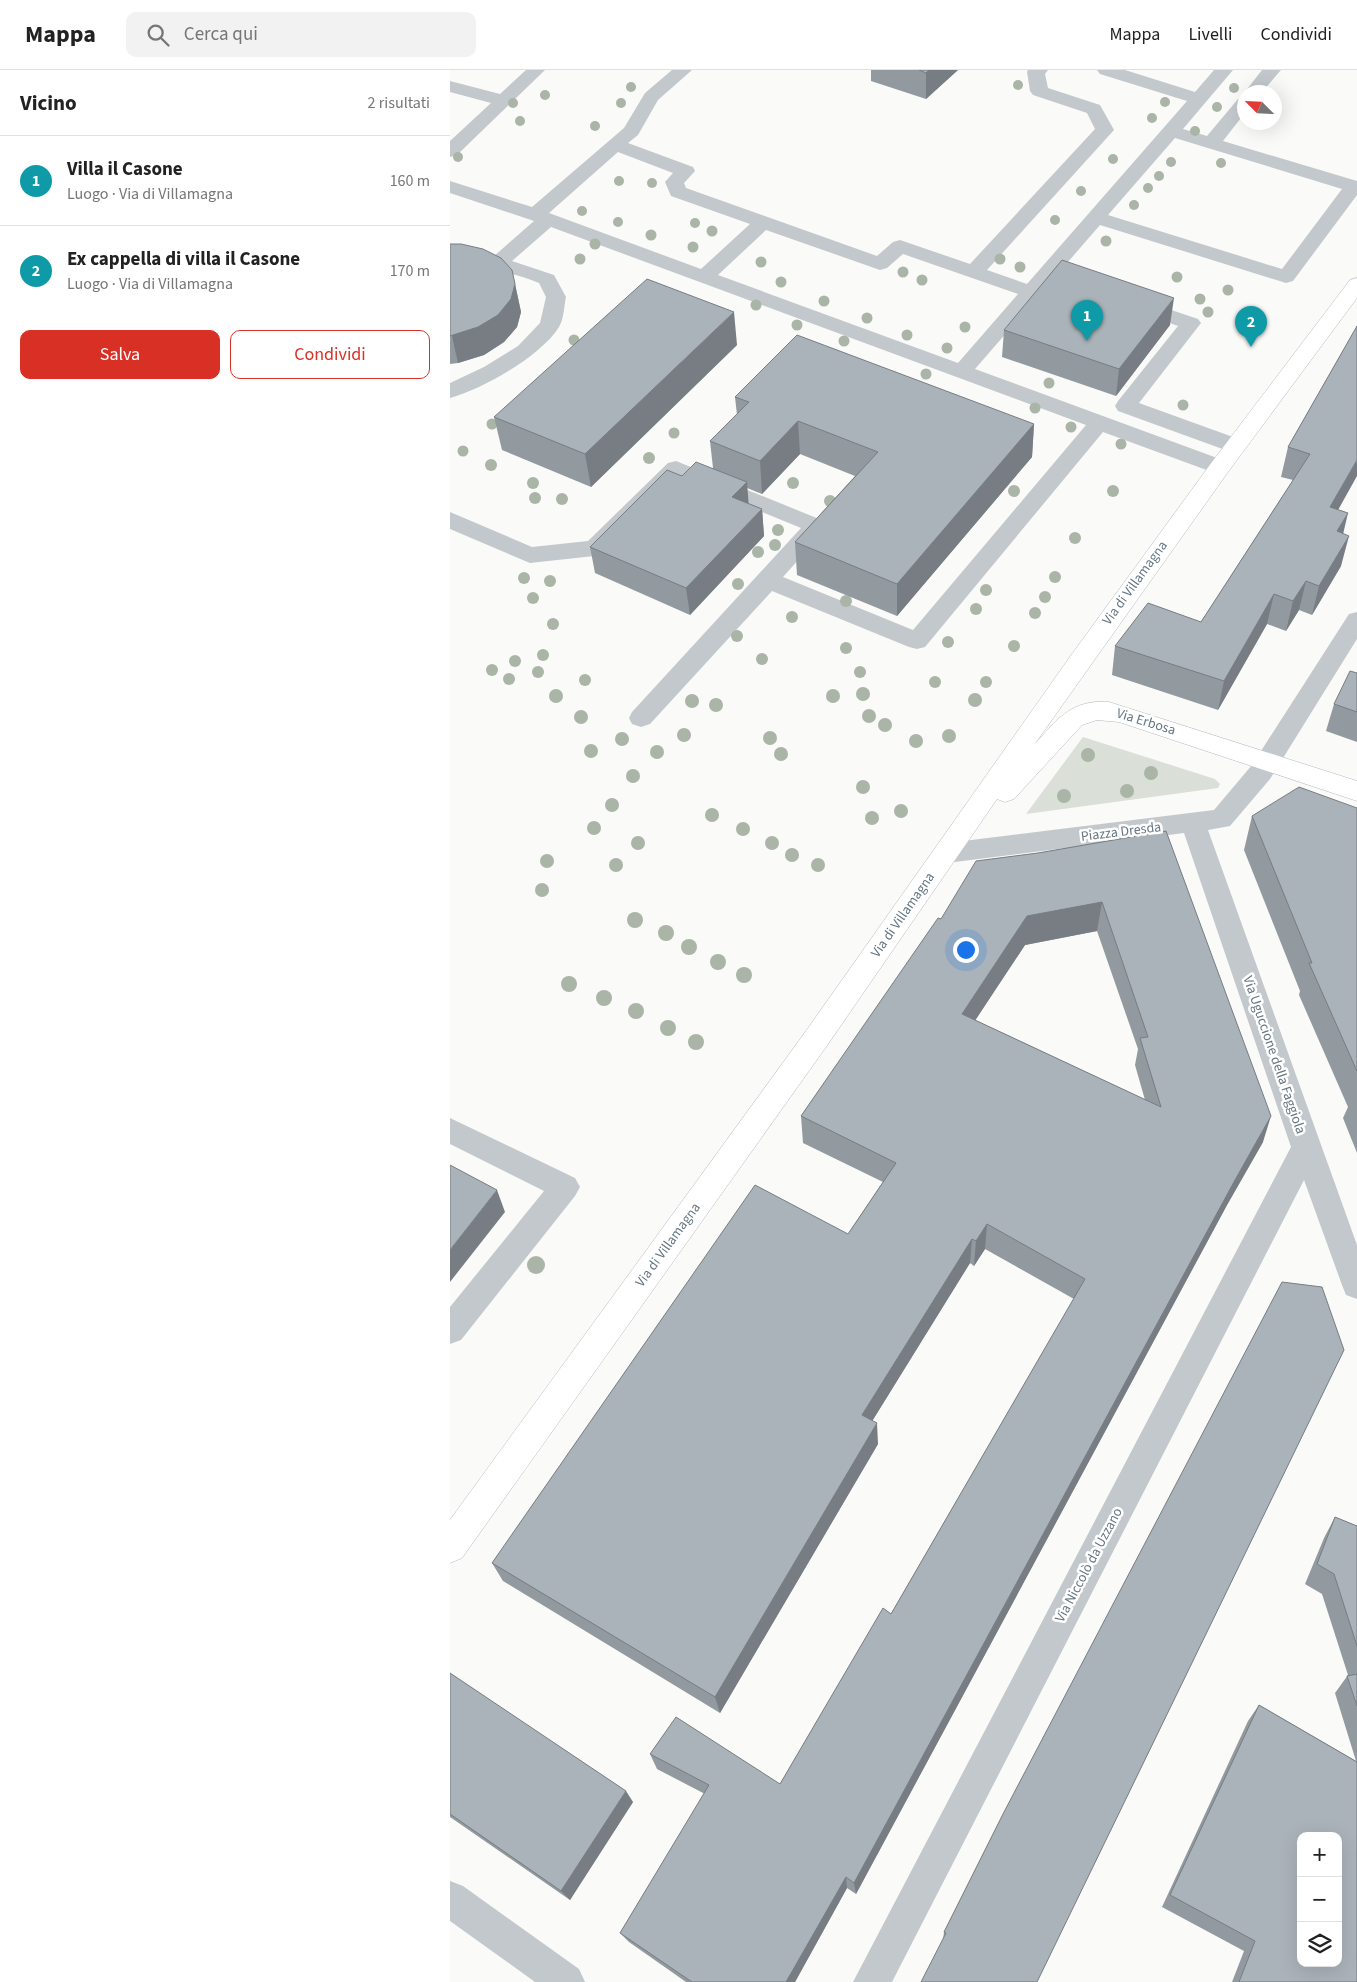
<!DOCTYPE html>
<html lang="it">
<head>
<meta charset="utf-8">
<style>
  :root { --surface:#fff; --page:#f2f2f2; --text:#222; --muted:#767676; --line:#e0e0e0; --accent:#d93025 }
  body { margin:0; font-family:"Source Sans 3",sans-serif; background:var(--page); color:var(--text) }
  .controls { position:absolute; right:15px; bottom:15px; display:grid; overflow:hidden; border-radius:10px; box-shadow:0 5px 20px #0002 }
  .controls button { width:45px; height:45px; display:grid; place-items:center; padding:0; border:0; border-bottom:1px solid var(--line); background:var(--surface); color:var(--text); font:25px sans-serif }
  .compass { position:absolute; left:787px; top:15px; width:45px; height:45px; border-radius:50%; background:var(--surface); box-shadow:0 5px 20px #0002; rotate:294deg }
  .you { position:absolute; left:515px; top:879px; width:18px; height:18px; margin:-12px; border:4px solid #fff; border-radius:50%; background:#1a73e8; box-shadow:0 0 0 8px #1a73e833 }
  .badge { display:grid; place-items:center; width:32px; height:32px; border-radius:50%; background:var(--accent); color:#fff; font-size:16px; font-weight:700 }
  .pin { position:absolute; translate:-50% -41px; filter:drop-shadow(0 1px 2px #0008) }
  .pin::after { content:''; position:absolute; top:26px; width:18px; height:15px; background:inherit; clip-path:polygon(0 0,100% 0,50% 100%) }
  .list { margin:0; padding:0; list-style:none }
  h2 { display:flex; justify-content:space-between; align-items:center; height:65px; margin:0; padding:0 20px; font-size:21px }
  h2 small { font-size:16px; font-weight:400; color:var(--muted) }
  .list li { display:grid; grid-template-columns:32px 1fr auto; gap:15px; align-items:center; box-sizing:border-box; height:90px; padding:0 20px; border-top:1px solid var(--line) }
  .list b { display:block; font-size:19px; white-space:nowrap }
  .list p { margin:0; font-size:16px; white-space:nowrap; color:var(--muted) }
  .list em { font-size:16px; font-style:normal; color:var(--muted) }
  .actions { display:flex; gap:10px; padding:15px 20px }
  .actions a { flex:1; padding:11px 0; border:1px solid var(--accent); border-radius:10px; text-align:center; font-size:18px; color:var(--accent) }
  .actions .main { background:var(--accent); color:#fff }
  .icon { flex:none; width:28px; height:28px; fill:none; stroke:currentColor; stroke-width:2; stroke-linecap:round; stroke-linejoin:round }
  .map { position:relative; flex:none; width:907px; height:1912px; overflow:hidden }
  header { display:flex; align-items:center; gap:30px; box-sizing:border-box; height:70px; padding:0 25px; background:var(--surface); border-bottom:1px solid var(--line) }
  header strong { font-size:24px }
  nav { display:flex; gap:28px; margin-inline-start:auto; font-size:18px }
  .search { width:350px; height:45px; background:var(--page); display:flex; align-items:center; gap:12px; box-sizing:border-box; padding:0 18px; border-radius:10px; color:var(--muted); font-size:19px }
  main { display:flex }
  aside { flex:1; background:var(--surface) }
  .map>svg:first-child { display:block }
  .green { fill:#dadfd7 }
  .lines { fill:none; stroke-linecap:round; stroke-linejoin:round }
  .major-casing { stroke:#b5babe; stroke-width:1 }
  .minor { fill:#c3c8cc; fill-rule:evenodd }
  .major { fill:#fff; fill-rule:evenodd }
  .tree { fill:#aab4a7 }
  .wall { fill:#929a9f; fill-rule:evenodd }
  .shaded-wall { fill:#777d82 }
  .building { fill:#aab3b9; stroke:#777d82; fill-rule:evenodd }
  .labels { text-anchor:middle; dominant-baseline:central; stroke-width:5; stroke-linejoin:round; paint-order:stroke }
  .street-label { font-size:14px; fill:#657683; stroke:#fff }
</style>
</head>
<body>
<header>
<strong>Mappa</strong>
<div class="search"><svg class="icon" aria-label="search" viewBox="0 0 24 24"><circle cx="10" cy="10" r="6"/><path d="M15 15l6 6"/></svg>Cerca qui</div>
<nav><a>Mappa</a><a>Livelli</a><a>Condividi</a></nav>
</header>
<main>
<aside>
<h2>Vicino<small>2 risultati</small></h2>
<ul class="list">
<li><span class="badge" style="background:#0f9aa8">1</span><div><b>Villa il Casone</b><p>Luogo · Via di Villamagna</p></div><em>160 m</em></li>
<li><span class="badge" style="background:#0f9aa8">2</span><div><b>Ex cappella di villa il Casone</b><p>Luogo · Via di Villamagna</p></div><em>170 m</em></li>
</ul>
<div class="actions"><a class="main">Salva</a><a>Condividi</a></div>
</aside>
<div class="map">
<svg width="907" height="1912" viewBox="0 0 907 1912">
  <rect width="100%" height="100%" fill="#fafaf8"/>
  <path class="green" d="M633 667 765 709 770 714 768 718 576 744Z"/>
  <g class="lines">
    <defs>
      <path id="major" d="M907 208V228L778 402 584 675C607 650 621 629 659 632L907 711V731L669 652 647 650 632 655 564 729 555 732 547 729 376 977 12 1488 0 1493V1450L356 961 622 584 762 392 900 210Z"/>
    </defs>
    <use href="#major" class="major-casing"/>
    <path class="minor" d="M76 0H95L7 85 0 87V71L41 33 0 22V11L50 24Z
      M222 0H242L208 30 188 65 178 73 243 97 245 101 234 113 236 118 427 186 443 172 450 170 520 194 645 59 637 43 583 25 580 21 577 2 578 0H598L595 4 598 18 650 35 664 60 537 200 577 214 737 31 650 4 647 0H675L745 22 764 0H783L733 59 757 66 788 29 794 28V44L773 71 907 111V125L843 211 836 213 650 155 525 299 778 392 781 397 778 402 770 404 762 402 653 362 475 577 467 579 459 577 322 521 200 654 191 657 182 654 179 648 182 642 351 458 229 408 152 483 144 486 80 493 0 459V442L82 477 138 471 218 393 226 391 374 451 377 456 374 461 333 507 463 560 636 355 101 157 62 191 104 205 116 227C114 236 114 249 109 257 91 286 33 319 0 328V313L34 297 68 276 90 253 96 227 89 213C60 201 31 197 0 195V183L43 187 84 151 0 123V111L82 137 174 58 195 23ZM725 68 892 119 832 199 658 145ZM168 82 223 103 215 112 221 126 300 154 251 199 99 143ZM316 160 430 200 437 198 453 184 568 224 508 293 268 205Z
      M812 0H831L812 22 794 23Z
      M686 228 748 249 751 253 689 333 794 371 797 376 794 381 786 383 778 381 668 341 665 336 668 331 728 256 679 238 676 234 679 230Z
      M907 542V569L820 709 780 756 758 760 907 1175V1229L896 1225 892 1215 854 1110 442 1912H403L841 1077 734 763 497 793 488 790 484 783 488 776 497 773 764 740 802 695 899 544Z
      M0 1048 125 1108 130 1117 125 1126 11 1270 0 1274V1237L94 1121 0 1074Z
      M0 1811 13 1816 129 1899 135 1912H85L0 1851Z"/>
    <use href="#major" class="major"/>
  </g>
  <g class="tree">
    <circle cx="568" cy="15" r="5"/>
    <circle cx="181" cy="17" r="5"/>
    <circle cx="784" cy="18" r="5"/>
    <circle cx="95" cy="25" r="5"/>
    <circle cx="715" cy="32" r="5"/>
    <circle cx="63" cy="33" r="5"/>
    <circle cx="171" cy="33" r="5"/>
    <circle cx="767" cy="37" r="5"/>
    <circle cx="702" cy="48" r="5"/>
    <circle cx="70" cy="51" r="5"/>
    <circle cx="145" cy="56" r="5"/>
    <circle cx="745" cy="61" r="5"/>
    <circle cx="8" cy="87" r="5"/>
    <circle cx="663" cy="89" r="5"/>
    <circle cx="721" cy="92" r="5"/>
    <circle cx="771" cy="93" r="5"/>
    <circle cx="709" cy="106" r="5"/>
    <circle cx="169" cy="111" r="5"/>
    <circle cx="202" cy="113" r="5"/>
    <circle cx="698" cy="118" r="5"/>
    <circle cx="631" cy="121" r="5"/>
    <circle cx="684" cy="135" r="5"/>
    <circle cx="132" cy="141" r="5"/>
    <circle cx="605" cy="150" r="5"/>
    <circle cx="168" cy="152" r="5"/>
    <circle cx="245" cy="153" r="5"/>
    <circle cx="262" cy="161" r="5.5"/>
    <circle cx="201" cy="165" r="5.5"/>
    <circle cx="656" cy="171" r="5.5"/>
    <circle cx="145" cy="174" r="5.5"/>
    <circle cx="243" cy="177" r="5.5"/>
    <circle cx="130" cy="189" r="5.5"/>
    <circle cx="550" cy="189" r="5.5"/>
    <circle cx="311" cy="192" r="5.5"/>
    <circle cx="570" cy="197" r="5.5"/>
    <circle cx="453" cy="202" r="5.5"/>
    <circle cx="727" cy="207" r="5.5"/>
    <circle cx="472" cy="210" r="5.5"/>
    <circle cx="331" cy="212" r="5.5"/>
    <circle cx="778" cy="220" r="5.5"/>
    <circle cx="750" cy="229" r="5.5"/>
    <circle cx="374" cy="231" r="5.5"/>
    <circle cx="306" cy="235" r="5.5"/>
    <circle cx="758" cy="242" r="5.5"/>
    <circle cx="417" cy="248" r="5.5"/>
    <circle cx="347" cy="255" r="5.5"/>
    <circle cx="515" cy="257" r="5.5"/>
    <circle cx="457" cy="265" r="5.5"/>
    <circle cx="124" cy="270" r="5.5"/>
    <circle cx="394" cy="271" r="5.5"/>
    <circle cx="497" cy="278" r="5.5"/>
    <circle cx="476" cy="304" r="5.5"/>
    <circle cx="599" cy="313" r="5.5"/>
    <circle cx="733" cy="335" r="5.5"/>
    <circle cx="585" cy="338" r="5.5"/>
    <circle cx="42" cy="354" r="5.5"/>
    <circle cx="621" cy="357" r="5.5"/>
    <circle cx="224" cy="363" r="5.5"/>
    <circle cx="671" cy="374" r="5.5"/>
    <circle cx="13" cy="381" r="5.5"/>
    <circle cx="199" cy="388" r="6"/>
    <circle cx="41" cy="395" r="6"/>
    <circle cx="83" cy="413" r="6"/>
    <circle cx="343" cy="413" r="6"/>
    <circle cx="564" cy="421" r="6"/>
    <circle cx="663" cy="421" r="6"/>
    <circle cx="85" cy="428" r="6"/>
    <circle cx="112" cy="429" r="6"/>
    <circle cx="380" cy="431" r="6"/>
    <circle cx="328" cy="460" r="6"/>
    <circle cx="625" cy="468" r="6"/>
    <circle cx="325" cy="475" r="6"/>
    <circle cx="308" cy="482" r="6"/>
    <circle cx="605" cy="507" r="6"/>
    <circle cx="74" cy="508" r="6"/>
    <circle cx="100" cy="511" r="6"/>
    <circle cx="288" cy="514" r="6"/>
    <circle cx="536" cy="520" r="6"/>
    <circle cx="595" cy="527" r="6"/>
    <circle cx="83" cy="528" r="6"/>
    <circle cx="396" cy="531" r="6"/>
    <circle cx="526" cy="539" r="6"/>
    <circle cx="585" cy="543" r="6"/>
    <circle cx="342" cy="547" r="6"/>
    <circle cx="103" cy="554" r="6"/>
    <circle cx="287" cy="566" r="6"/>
    <circle cx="498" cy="572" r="6"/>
    <circle cx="564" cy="576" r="6"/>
    <circle cx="396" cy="578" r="6"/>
    <circle cx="93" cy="585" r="6"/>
    <circle cx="312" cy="589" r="6"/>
    <circle cx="65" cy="591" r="6"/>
    <circle cx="42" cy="600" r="6"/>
    <circle cx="88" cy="602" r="6"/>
    <circle cx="410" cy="602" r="6"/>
    <circle cx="59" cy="609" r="6"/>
    <circle cx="135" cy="610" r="6"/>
    <circle cx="485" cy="612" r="6"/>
    <circle cx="536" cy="612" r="6"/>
    <circle cx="413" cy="624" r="7"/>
    <circle cx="106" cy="626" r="7"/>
    <circle cx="383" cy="626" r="7"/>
    <circle cx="525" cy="630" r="7"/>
    <circle cx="242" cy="631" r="7"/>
    <circle cx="266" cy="635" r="7"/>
    <circle cx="419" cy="646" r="7"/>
    <circle cx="131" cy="647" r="7"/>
    <circle cx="435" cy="655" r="7"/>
    <circle cx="234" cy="665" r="7"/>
    <circle cx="499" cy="666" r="7"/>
    <circle cx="320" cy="668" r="7"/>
    <circle cx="172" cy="669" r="7"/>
    <circle cx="466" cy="671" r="7"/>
    <circle cx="141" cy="681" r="7"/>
    <circle cx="207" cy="682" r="7"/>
    <circle cx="331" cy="684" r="7"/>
    <circle cx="638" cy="685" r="7"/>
    <circle cx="701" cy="703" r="7"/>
    <circle cx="183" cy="706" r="7"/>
    <circle cx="413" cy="717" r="7"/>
    <circle cx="677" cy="721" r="7"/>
    <circle cx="614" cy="726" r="7"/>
    <circle cx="162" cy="735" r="7"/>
    <circle cx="451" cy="741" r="7"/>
    <circle cx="262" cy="745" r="7"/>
    <circle cx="422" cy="748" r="7"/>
    <circle cx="144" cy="758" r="7"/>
    <circle cx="293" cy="759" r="7"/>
    <circle cx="188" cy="773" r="7"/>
    <circle cx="322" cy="773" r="7"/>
    <circle cx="342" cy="785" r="7"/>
    <circle cx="97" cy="791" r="7"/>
    <circle cx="166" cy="795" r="7"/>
    <circle cx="368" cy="795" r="7"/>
    <circle cx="92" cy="820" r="7"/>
    <circle cx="185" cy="850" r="8"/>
    <circle cx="216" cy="863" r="8"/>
    <circle cx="239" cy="877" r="8"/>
    <circle cx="268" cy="892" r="8"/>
    <circle cx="294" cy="905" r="8"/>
    <circle cx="119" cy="914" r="8"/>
    <circle cx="154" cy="928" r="8"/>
    <circle cx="186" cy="941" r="8"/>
    <circle cx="218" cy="958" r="8"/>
    <circle cx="246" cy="972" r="8"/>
    <circle cx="86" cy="1195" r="9"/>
  </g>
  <path class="wall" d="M421 0H508L476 29 421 11Z
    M0 174 65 214 71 242 67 257 54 272 34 285 8 293 0 294Z
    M720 255 666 326 552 287 554 260Z
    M907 256 888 440 893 464 891 496 862 545 849 540 836 561 817 554 768 640 662 605 665 576 751 552 843 410 831 407 838 377Z
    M287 275 141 417 52 380 44 347Z
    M285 327 584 354 582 387 447 546 347 505 345 472 405 406 350 384 312 424 297 418 298 434 312 439 314 466 240 545 145 503 140 477 232 406 263 398 260 371 287 345Z
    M907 603V672L876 661 884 634Z
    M907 738V1083L893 1048 898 1037 849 925 850 921 794 780 802 746Z
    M716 761 813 1072 777 1135 406 1824 397 1818 345 1912H236L179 1872 170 1863 255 1724 207 1699 200 1684 330 1714 441 1544 624 1229 535 1179 524 1196 520 1193 422 1351 428 1374 270 1643 53 1511 42 1493 398 1164 433 1112 353 1073 351 1046 491 849 588 783ZM647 861 688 979 685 995 695 1030 525 950 575 875Z
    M885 1447 907 1456V1912H782L794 1881 712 1837 798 1651 809 1635 906 1691 885 1623 898 1605 872 1524 855 1514 874 1468Z
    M0 1603 183 1732 120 1830 0 1747Z
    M554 1742 493 1870 494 1862Z"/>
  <path class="shaded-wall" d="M479 0H508L476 29V3Z
    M65 214 71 242 67 257 54 272 34 285 8 293 2 266Z
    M724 228 720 255 666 326 669 299Z
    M284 242 287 275 141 417 135 384Z
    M348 351 350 384 312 424 310 391Z
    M584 354 582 387 447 546V514Z
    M907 390V406L873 467 880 437Z
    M297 412 299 439 282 427Z
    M312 439 314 466 240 545 236 518Z
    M898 443 891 473 887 461Z
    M899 466 891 496 862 545 869 516Z
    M856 511 849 540 836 561 843 531Z
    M824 524 817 554 768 640 774 611Z
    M652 832 647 861 575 875 511 972 512 944 577 846Z
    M821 1046 813 1072 777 1135 406 1824 404 1813 785 1110Z
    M47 1120 55 1142 0 1212V1180Z
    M537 1154 535 1179 524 1196 526 1171Z
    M522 1169 520 1193 413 1366 412 1345Z
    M427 1353 428 1374 270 1643 265 1627Z
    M176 1721 183 1732 120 1830 111 1821Z
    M396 1807 397 1818 345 1912H336Z"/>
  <path class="building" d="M469 0H479L476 3Z
    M0 174H11L33 179 51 188 62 200 65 214 61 229 48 245 28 257 0 266Z
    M612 190 724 228 669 299 554 260Z
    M197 209 284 242 135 384 44 347Z
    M907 256V390L880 437 898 443 887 461 899 466 869 516 856 511 843 531 824 524 774 611 665 576 698 533 751 552 860 384 838 377Z
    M347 265 584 354 447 514 345 472 428 382 348 351 310 391 260 371 299 332 285 327Z
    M246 392 297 412 282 427 312 439 236 518 140 477 217 400 232 406Z
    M900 601 907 603V642L884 634Z
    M849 717 907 738V1001L859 893H862L802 746Z
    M716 761 821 1046 785 1110 404 1813 396 1807 336 1912H242L170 1863 259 1715 200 1684 226 1647 330 1714 433 1538 441 1544 635 1209 537 1154 526 1171 522 1169 412 1345 427 1353 265 1627 42 1493 305 1115 398 1164 446 1093 351 1046 488 848 491 849 526 791 588 783ZM652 832 698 967 690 968 711 1037 512 944 577 846Z
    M0 1095 47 1120 0 1180Z
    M832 1212 872 1217 894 1280 587 1912H471L496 1863 494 1862 554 1742Z
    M885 1447 907 1456V1576L884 1504 867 1494Z
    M0 1603 176 1721 111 1821 0 1744Z
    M907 1604V1636L897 1606Z
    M809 1635 907 1692V1912H789L805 1871 720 1825ZM851 1766H888V1893H851Z"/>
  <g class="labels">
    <g class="street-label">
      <text transform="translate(685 513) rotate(-54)">Via di Villamagna</text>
      <text transform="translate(696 652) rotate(17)">Via Erbosa</text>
      <text transform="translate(671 762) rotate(-7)">Piazza Dresda</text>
      <text transform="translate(453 845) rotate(-55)">Via di Villamagna</text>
      <text transform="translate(824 985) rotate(71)">Via Uguccione della Faggiola</text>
      <text transform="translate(218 1175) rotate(-54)">Via di Villamagna</text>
      <text transform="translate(639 1495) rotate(-62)">Via Niccolò da Uzzano</text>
    </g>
  </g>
</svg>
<div class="controls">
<button>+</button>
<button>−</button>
<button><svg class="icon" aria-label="layers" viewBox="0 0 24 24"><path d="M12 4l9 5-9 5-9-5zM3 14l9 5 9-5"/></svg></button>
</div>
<svg class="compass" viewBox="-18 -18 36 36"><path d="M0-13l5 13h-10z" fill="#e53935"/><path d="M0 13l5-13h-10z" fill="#767676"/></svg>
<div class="you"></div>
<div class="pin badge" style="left:637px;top:271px;background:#0f9aa8">1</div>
<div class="pin badge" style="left:801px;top:277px;background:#0f9aa8">2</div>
</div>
</main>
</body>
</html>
